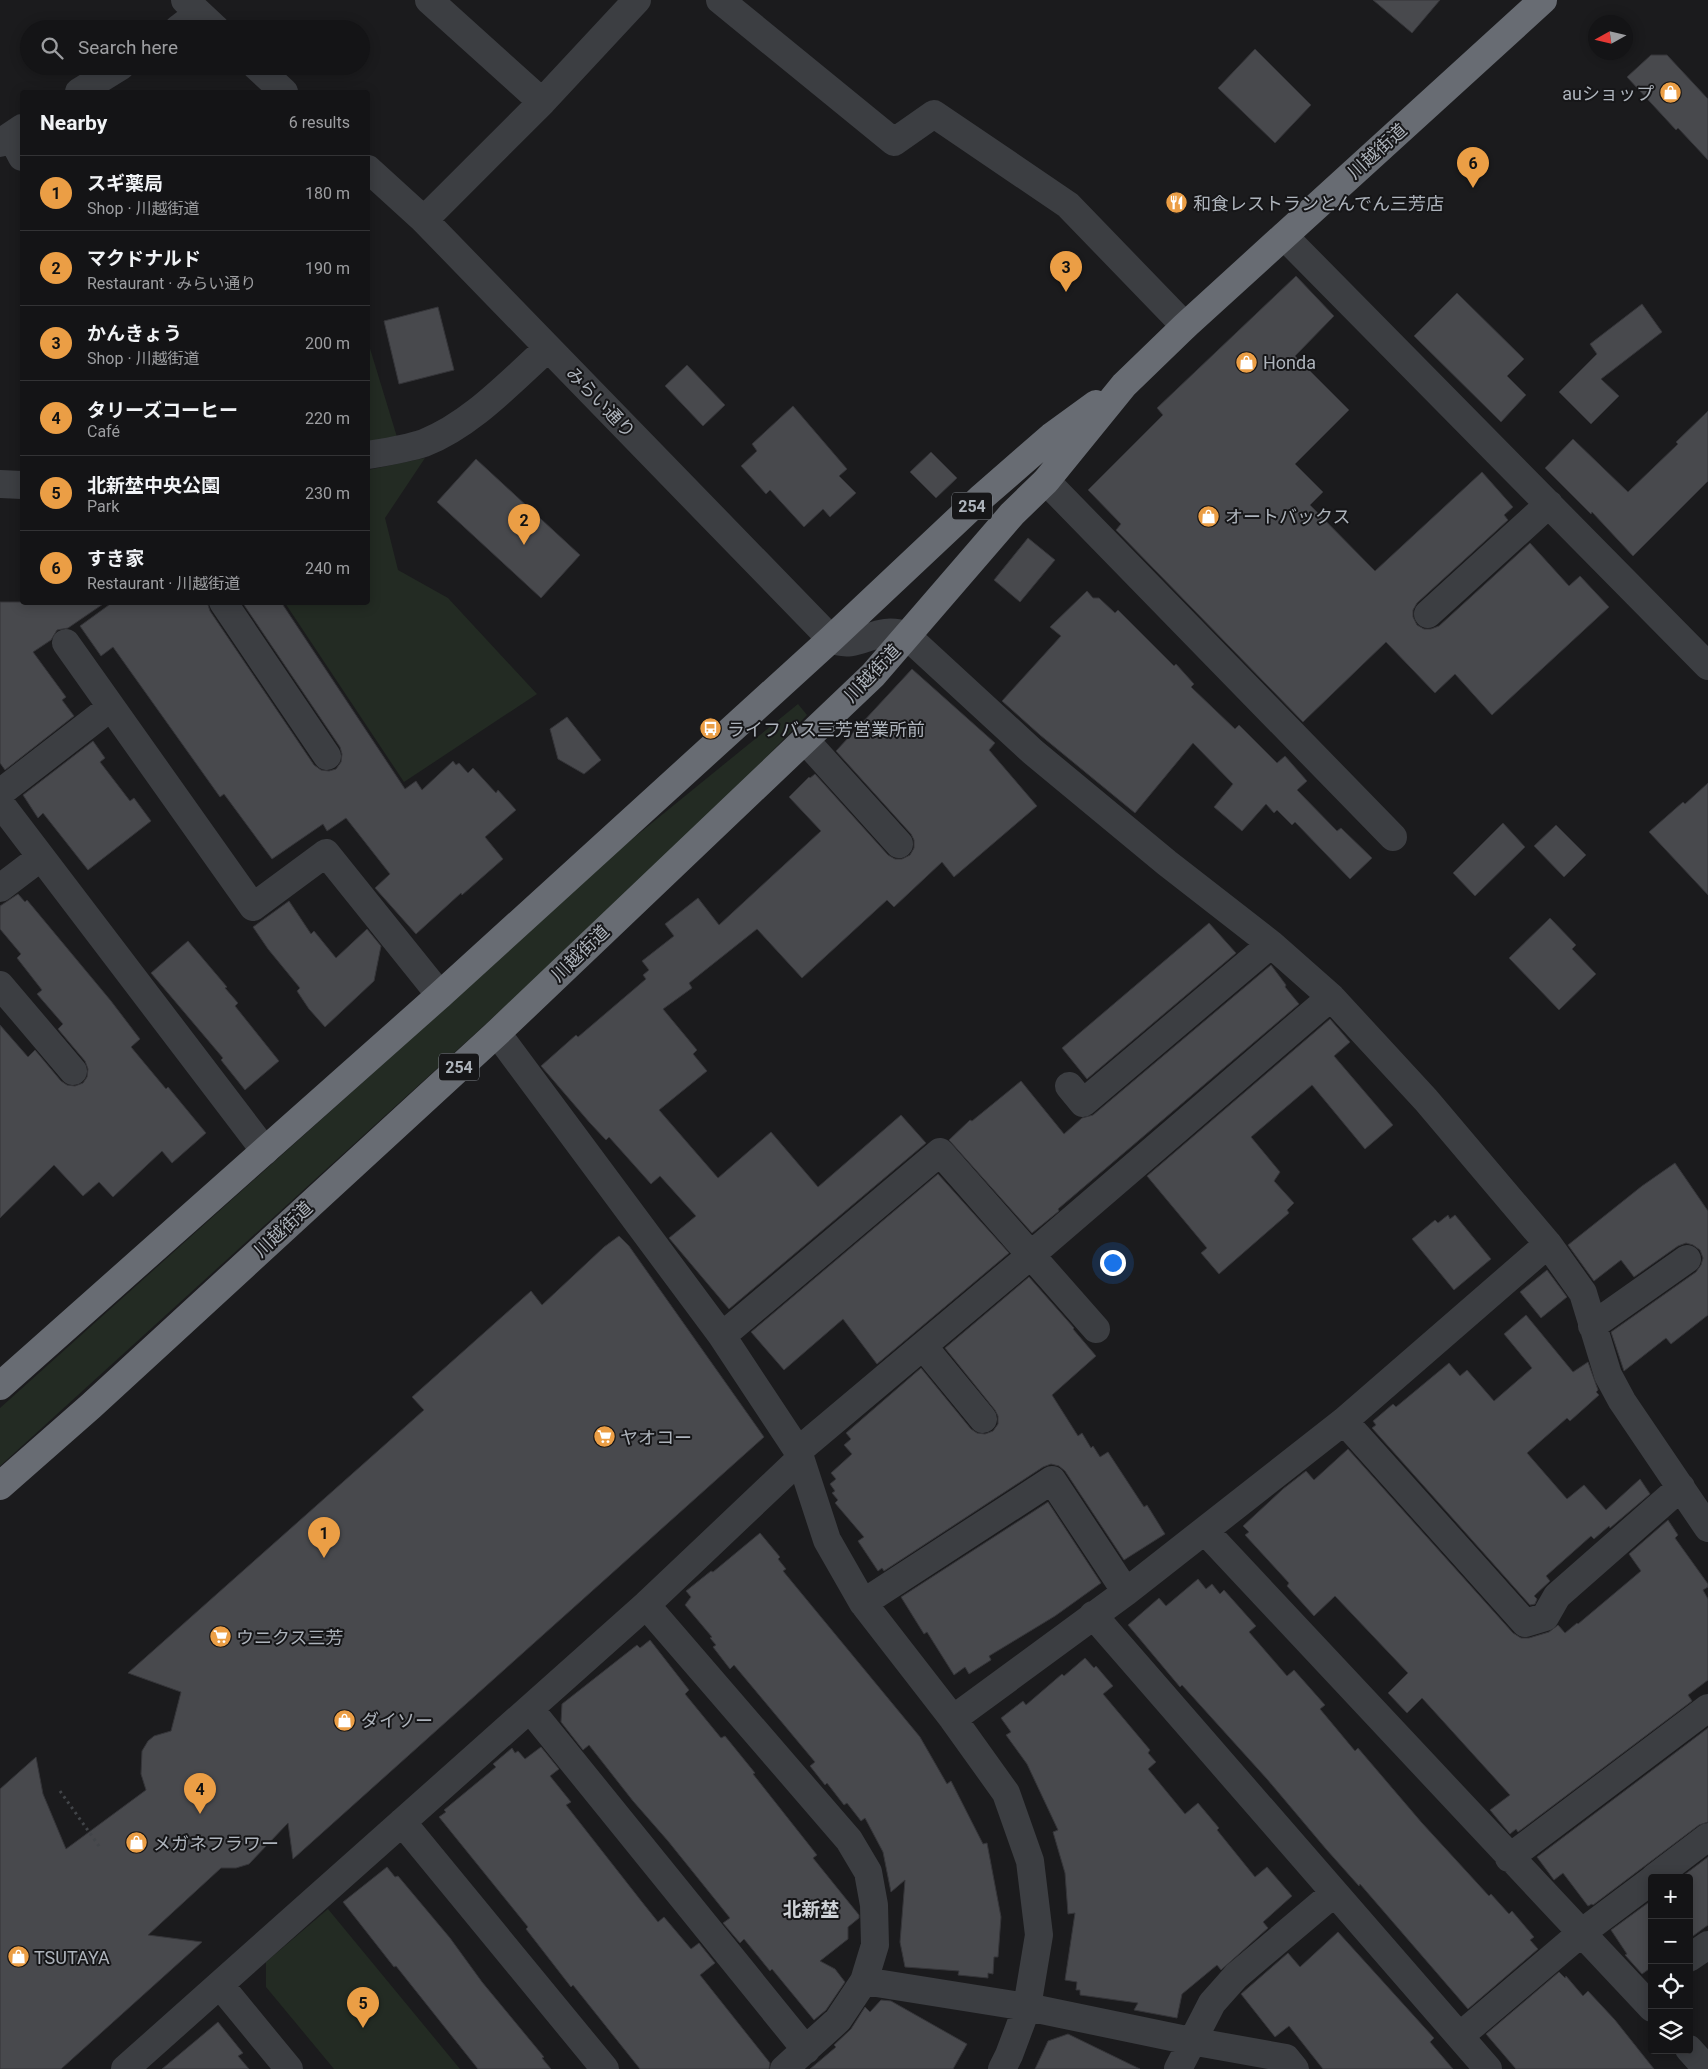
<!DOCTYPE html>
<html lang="en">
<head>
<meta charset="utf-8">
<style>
  :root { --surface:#141416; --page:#212123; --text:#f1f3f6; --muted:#9d9ea1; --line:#333335; --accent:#eb9e45 }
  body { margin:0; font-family:Roboto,"Noto Sans JP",sans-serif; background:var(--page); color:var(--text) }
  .controls { position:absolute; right:15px; bottom:15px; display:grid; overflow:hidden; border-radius:5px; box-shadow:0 2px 12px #0003 }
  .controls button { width:45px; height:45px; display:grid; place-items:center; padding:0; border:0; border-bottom:1px solid var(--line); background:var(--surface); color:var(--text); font:25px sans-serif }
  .compass { position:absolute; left:1588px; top:15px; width:45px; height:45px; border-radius:50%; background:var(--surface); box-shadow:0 2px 12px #0003; rotate:262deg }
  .you { position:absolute; left:1112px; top:1262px; width:18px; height:18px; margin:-12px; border:4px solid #fff; border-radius:50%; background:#1a73e8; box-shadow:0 0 0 8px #1a73e833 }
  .badge { display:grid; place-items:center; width:32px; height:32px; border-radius:50%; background:var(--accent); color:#111; font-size:16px; font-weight:700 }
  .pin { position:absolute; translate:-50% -41px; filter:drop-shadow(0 1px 2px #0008) }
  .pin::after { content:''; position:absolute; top:26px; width:18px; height:15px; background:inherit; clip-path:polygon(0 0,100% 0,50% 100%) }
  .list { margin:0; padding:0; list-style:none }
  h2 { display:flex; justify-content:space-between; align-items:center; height:65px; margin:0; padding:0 20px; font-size:21px }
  h2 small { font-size:16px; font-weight:400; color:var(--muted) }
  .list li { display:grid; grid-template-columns:32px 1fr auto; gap:15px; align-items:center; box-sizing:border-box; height:75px; padding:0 20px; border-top:1px solid var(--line) }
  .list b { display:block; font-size:19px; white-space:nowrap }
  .list p { margin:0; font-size:16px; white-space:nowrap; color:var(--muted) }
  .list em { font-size:16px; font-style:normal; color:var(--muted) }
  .icon { flex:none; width:28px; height:28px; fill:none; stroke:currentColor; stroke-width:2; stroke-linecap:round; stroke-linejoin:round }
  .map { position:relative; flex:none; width:1708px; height:2069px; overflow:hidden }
  .search { position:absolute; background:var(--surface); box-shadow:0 2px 12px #0003; left:20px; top:20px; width:350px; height:55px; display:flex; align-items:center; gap:12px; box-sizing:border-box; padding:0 18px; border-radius:28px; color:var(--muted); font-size:19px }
  .panel { position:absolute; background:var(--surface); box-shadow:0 2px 12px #0003; left:20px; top:90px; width:350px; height:515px; border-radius:5px }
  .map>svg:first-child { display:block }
  .green { fill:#232b23 }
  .building { fill:#48494d; stroke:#353539 }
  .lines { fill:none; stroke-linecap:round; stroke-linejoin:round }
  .path { stroke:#424549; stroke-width:3; stroke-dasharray:2.5 4; stroke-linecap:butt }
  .minor { stroke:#3c3e42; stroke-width:28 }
  .highway { stroke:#686c73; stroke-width:28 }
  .labels { text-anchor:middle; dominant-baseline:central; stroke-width:4; stroke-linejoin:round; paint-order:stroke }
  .shield { fill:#161618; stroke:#80858b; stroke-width:1 }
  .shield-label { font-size:16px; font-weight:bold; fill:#aeb4bc }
  .poi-label { font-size:18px; fill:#aeb4bc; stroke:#161618; text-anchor:start }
  .street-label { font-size:18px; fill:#aeb4bc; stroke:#161618 }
  .neighbourhood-label { font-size:19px; font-weight:bold; fill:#cfd3d8; stroke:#161618 }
</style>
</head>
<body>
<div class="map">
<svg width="1708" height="2069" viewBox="0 0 1708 2069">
  <rect width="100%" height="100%" fill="#1b1b1d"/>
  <path class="green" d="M368 342 397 437 368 442Z
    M425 458 385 518 398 570 448 598 537 694 404 782 285 603 368 602V470Z
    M798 704 807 715 725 800 599 921 0 1466V1408L471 985 604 862Z
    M328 1909 460 2069H334L266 1987V1962Z"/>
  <path class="building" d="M1373 0H1440L1412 33Z
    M1255 49 1311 105 1275 143 1218 88Z
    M1651 55H1667L1708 99V160L1678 128 1676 130 1627 77Z
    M1296 276 1334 316 1295 356 1349 410 1295 464 1323 492 1310 505 1375 571 1482 472 1513 507 1504 515 1508 520 1417 603 1413 610V617L1417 625 1424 629H1431L1439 626 1530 543 1569 586 1580 576 1609 607 1492 715 1455 674 1435 693 1386 642 1303 722 1116 530 1121 524 1088 490 1163 415 1157 408Z
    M1457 293 1524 359 1507 376 1526 395 1501 422 1414 336Z
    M1642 304 1662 332 1601 379 1619 396 1591 424 1559 392 1597 354 1590 344Z
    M438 307 454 370 399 384 384 321Z
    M687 365 725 405 703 426 665 386Z
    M793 406 847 469 839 476 856 493 830 517 823 509 804 527 770 490 766 494 741 466 757 451 752 444Z
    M1708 411V481L1633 556 1592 512 1591 514 1545 468 1573 439 1628 492 1678 444 1676 442Z
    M931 452 957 478 936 498 910 472Z
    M476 459 580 555 541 598 437 502Z
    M1028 538 1055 560 1020 602 994 580Z
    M1087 591 1093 598H1099L1115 613 1118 610 1174 666 1176 664 1194 684 1191 687 1235 729 1239 725 1277 763 1285 756 1307 781 1297 790 1337 831 1341 828 1372 858 1350 879 1295 822 1292 825 1277 810 1274 813 1266 804 1242 831 1214 807 1233 784 1193 743 1135 813 1040 735 1002 701 1061 636 1050 627Z
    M0 602H106L68 628 57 630 51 640 33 652 66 697 62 700 74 716 5 770 0 763Z
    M113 602H207L210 611 314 765 321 770 329 771 336 769 341 762 342 754 340 747 242 602H281L405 789 416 781 422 790 453 761 456 765 459 763 468 773 473 768 496 793 498 790 516 810 485 837 503 859 462 895 461 893 416 934 375 888 390 874 346 818 327 831 323 824 272 859 224 794 220 797 113 647 101 656 80 626Z
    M912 669 995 743 989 750 1037 806 954 877 942 862 894 907 887 900 802 978 757 929 689 983 692 988 663 1009 697 1050 693 1054 707 1071 659 1110 718 1178 771 1132 818 1187 901 1115 926 1143 729 1309 669 1238 696 1216 660 1176 651 1184 609 1137 606 1140 590 1123 541 1066 576 1035 578 1037 646 979 643 975 649 970 642 961 674 936 665 924 698 898 719 925 821 831 789 797 809 777 810 778 815 774 888 855 895 859H902L910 855 914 848V840L911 834 836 751Z
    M567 717 601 760 584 774 558 759 550 729Z
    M93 741 105 758 100 762 130 801 134 798 151 821 88 870 43 813 38 818 23 795Z
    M1708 783V895L1649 832 1683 802 1685 804Z
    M1503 823 1525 847 1475 896 1453 873Z
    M1556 825 1586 855 1564 877 1534 846Z
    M18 894 25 902 27 900 111 1001 140 1039 131 1047 166 1089 168 1087 206 1133 172 1163 162 1151 113 1197 99 1182 83 1196 54 1165 0 1218V1025L28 1057 35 1050 61 1081 67 1085 75 1086 83 1083 87 1077 88 1069 85 1061 58 1029 63 1024 37 994 42 990 17 958 21 954 0 929V906Z
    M289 901 311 934 314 931 336 958 367 929 381 946 374 981 325 1027 309 1009 297 991 300 988 268 949 253 927Z
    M1550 918 1576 945 1572 949 1596 974 1559 1010 1509 958Z
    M1209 923 1236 953 1087 1079 1062 1048Z
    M188 941 227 987 225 988 238 1003 235 1006 279 1061 245 1090 221 1060 223 1058 151 973Z
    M1271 965 1286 985 1285 987 1299 1004 1058 1209 1059 1211 1032 1233 949 1140 970 1120 972 1121 1021 1081 1064 1134 1082 1118 1093 1115Z
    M1330 1019 1350 1042 1334 1056 1393 1125 1365 1149 1312 1085 1251 1137 1280 1172 1274 1181 1294 1203 1287 1210 1289 1213 1219 1274 1201 1253 1207 1248 1147 1176Z
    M1675 1163 1708 1211V1315L1671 1344 1666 1338 1624 1371 1611 1332 1696 1272 1701 1265 1703 1258 1700 1250 1693 1245 1686 1243 1678 1246 1634 1277 1621 1260 1594 1281 1568 1245 1642 1186Z
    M938 1174 1009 1253 877 1364 843 1319 784 1370 751 1332Z
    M1448 1215 1450 1219 1455 1215 1491 1259 1454 1290 1412 1239 1435 1220 1438 1223Z
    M619 1236 629 1246 764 1437 293 1859 288 1823 249 1864 236 1868H221L148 1935 202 1942 61 2069H0V1789L36 1757 43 1794 66 1849 146 1790 141 1774 142 1751 148 1741 154 1736 171 1731 181 1692 128 1673 424 1410 412 1397 531 1291 542 1305 604 1247Z
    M1547 1270 1567 1297 1541 1318 1520 1292Z
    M1029 1277 1074 1328 1073 1329 1096 1356 1052 1395 1078 1436 1082 1433 1091 1448 1093 1446 1100 1457 1108 1452 1144 1507 1147 1505 1165 1534 1124 1560 1065 1471 1059 1466 1051 1464 1043 1467 884 1571 882 1568 878 1571 858 1541 864 1537 835 1503 838 1500 832 1493 835 1491 830 1484 836 1479 831 1473 852 1454 844 1445 851 1439 846 1433 921 1368 971 1429 977 1433 985 1434 993 1431 998 1424V1416L995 1410 945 1348Z
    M1526 1315 1573 1372 1588 1362 1598 1390 1596 1392 1599 1395 1570 1421 1567 1418 1527 1453 1567 1499 1584 1485 1606 1510 1640 1479 1650 1494 1610 1528 1609 1526 1594 1539 1591 1536 1546 1576 1550 1581 1534 1596 1537 1599 1535 1604 1530 1605 1372 1428 1376 1425 1373 1421 1393 1404 1396 1407 1449 1363 1460 1376 1467 1370 1494 1401 1532 1368 1504 1334Z
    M1348 1449 1513 1633 1521 1638H1529L1549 1632 1558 1625 1565 1633 1577 1623 1578 1624 1641 1571 1629 1554 1668 1520 1678 1535 1675 1538 1708 1584V1587L1703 1590 1708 1599V1680L1688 1695 1692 1701 1518 1832 1516 1829 1510 1834 1490 1810 1510 1795 1422 1698 1407 1713 1388 1693 1408 1673 1335 1596 1314 1616 1287 1586 1289 1583 1245 1535 1249 1532 1243 1526 1283 1489 1306 1471 1314 1480Z
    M1048 1502 1101 1583 1055 1616 989 1656 991 1660 969 1674 965 1667 954 1675 927 1632 924 1634 901 1597Z
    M760 1533 780 1557 778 1559 786 1569 783 1571 920 1737 947 1784 951 1781 983 1844 987 1843 1001 1917 998 1957H994L993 1974 988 1973V1978L958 1975 959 1971 905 1967 900 1942 905 1880 891 1892 883 1852 865 1818 861 1821 847 1803 844 1805 827 1783 825 1785 810 1766 815 1762 734 1665 730 1669 713 1647 716 1645 710 1638 712 1637 685 1605 691 1597 686 1591 711 1571 713 1572Z
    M1198 1579 1206 1589 1212 1584 1220 1594 1224 1590 1256 1626 1249 1632 1287 1676 1294 1670 1325 1705 1320 1709 1355 1751 1358 1748 1422 1823 1489 1896 1491 1894 1509 1914 1512 1911 1534 1937 1530 1940 1538 1949 1468 2009 1360 1884 1359 1886 1326 1849 1267 1779 1182 1685 1180 1687 1128 1625 1159 1598 1166 1606Z
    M650 1640 689 1690 685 1694 721 1738 725 1736 755 1773 753 1774 817 1855 813 1858 859 1915V1918L848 1927V1939L820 1961 835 1969 845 1982 826 2010 814 2020 772 1969 770 1971 744 1939 740 1943 723 1923 730 1918 668 1841 633 1801 589 1745 583 1750 561 1722 562 1704 637 1645 640 1648Z
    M1085 1658 1094 1668 1096 1666 1113 1686 1103 1694 1150 1750 1148 1753 1156 1762 1148 1769 1185 1814 1198 1803 1219 1828 1217 1830 1255 1877 1267 1867 1292 1896 1263 1922 1268 1928 1221 1970 1217 1965 1182 1994 1177 2018 1134 2010 1138 2003 1080 1995V1990H1076L1077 1982 1065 1980 1075 1913 1068 1914 1065 1873 1053 1832 1058 1830 1027 1764 1006 1735 1011 1732 1001 1718 1023 1701 1026 1705 1062 1674 1064 1676Z
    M1708 1728V1822L1699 1825 1593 1905 1592 1904 1588 1906 1563 1873 1554 1880 1537 1857Z
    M541 1747 559 1769 550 1776 571 1802 566 1805 642 1902 658 1922 664 1917 691 1949 699 1943 715 1963 700 1975 770 2063 769 2069H640L573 1985 571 1987 526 1929 528 1927 439 1817 446 1812 444 1810 496 1767 493 1764 512 1748 515 1753 518 1751 525 1759Z
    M1708 1857V1925L1689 1939V1878H1680Z
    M387 1867 395 1877 398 1876 450 1938 482 1982 544 2057 542 2058 551 2069H478L396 1966 394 1967 343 1902Z
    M1652 1900V1967L1642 1974 1625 1955 1627 1954 1611 1930Z
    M1338 1932 1434 2038 1430 2042 1453 2069H1323L1289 2026 1275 2037 1241 1994 1288 1953 1300 1967Z
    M1559 1972 1565 1978 1566 1976 1583 1996 1588 1991 1615 2020 1654 2069H1516L1486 2034Z
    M881 2000 891 2001 967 2044 953 2069H810L836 2047 834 2045 851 2029 865 2007 870 2012Z
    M218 2022 243 2053 238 2056 249 2069H162Z
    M1068 2034 1140 2069H1035L1048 2041Z"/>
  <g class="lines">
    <path class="path" d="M60 1791 99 1846"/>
    <path class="minor" d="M185 0 216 29
      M429 0 542 102
      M720 0 894 142 934 114 1068 205 1185 326
      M178 29 199 13
      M256 66 284 92
      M79 92 121 66
      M11 136 22 157
      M0 143 22 128
      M368 169 424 220 831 639C860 652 875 623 907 636L1033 752 1167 863 1271 944 1331 997 1426 1100 1548 1244 1583 1293 1608 1375 1622 1401 1708 1528
      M424 220 542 102 637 0
      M1284 236 1708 666
      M368 455C386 452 406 449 424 443 472 424 511 381 548 348
      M1046 481 1393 837
      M0 484 22 485
      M223 602 327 756
      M1428 614 1549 504
      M66 643 253 907 326 853 440 995
      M805 740 899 844
      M0 793 111 707
      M0 803 265 1151
      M0 888 41 857
      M0 985 73 1071
      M497 1033 722 1336 798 1451 827 1540 863 1603 953 1719 1006 1793 1030 1861 1039 1935 1027 2007 1009 2055 1002 2069
      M1069 1086 1083 1103 1271 944
      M1592 1326 1687 1259
      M722 1336 940 1152 1096 1329
      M923 1346 983 1419
      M1344 1421 1525 1623 1545 1617 1557 1596 1681 1487
      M798 1451 1031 1255 1331 997
      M1205 1531 1652 2008
      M863 1603 1052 1480 1126 1592
      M646 1605 849 1840 868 1872 874 1905 875 1945 864 1981 838 2020 784 2069
      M1093 1615 1488 2069
      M530 1709 806 2050
      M953 1719 1126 1592 1344 1421 1548 1244
      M402 1822 605 2069
      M1509 1858 1708 1708
      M1654 1878 1708 1837
      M1689 1958 1708 1945
      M864 1981 1027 2007 1191 2041 1286 2058 1295 2069
      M220 1985 289 2069
      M1460 2036 1580 1934 1652 1880
      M1689 2049 1707 2069
      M125 2069 646 1605 800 1459
      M1178 2069 1212 2003 1236 1976 1334 1893"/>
    <path class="highway" d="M0 1386 440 995 831 639 982 497 1052 436 1096 404
      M0 1486 91 1406 497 1033 873 675 1012 514 1046 481 1124 385 1185 326 1543 0"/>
  </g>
  <defs>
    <symbol id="shop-disc" viewBox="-11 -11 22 22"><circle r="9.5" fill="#eb9e45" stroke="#161618"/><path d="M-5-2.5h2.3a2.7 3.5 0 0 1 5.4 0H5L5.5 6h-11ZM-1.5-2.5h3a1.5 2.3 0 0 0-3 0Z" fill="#fff"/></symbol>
    <symbol id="restaurant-disc" viewBox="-11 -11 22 22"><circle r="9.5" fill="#eb9e45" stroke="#161618"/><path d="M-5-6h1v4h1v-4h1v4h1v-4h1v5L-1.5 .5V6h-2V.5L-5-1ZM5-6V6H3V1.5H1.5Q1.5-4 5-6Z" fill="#fff"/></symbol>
    <symbol id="bus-disc" viewBox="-11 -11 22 22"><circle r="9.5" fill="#eb9e45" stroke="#161618"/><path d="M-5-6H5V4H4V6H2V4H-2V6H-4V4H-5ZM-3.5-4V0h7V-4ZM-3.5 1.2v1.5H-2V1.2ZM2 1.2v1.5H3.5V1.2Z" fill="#fff"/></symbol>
    <symbol id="supermarket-disc" viewBox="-11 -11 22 22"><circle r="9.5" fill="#eb9e45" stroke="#161618"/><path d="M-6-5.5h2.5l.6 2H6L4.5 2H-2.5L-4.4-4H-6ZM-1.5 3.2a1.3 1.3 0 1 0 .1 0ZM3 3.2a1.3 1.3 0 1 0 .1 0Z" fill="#fff"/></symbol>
  </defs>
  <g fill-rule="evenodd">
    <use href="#shop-disc" x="1658" y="80" width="25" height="25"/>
    <use href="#restaurant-disc" x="1164" y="190" width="25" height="25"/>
    <use href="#shop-disc" x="1234" y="350" width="25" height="25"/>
    <use href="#shop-disc" x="1196" y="504" width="25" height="25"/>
    <use href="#bus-disc" x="698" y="716" width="25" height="25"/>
    <use href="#supermarket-disc" x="592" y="1424" width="25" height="25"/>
    <use href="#supermarket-disc" x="208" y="1624" width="25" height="25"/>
    <use href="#shop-disc" x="332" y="1708" width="25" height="25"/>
    <use href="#shop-disc" x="124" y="1830" width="25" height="25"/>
    <use href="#shop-disc" x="6" y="1944" width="25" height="25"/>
  </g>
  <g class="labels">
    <g class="shield">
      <rect x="952" y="492.5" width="40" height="27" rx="4"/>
      <rect x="439" y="1053.5" width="40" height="27" rx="4"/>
    </g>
    <g class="shield-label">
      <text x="972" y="506">254</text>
      <text x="459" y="1067">254</text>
    </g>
    <g class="poi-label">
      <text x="1654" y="93" text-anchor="end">auショップ</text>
      <text x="1193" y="203">和食レストランとんでん三芳店</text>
      <text x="1263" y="362">Honda</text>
      <text x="1225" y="516">オートバックス</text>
      <text x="727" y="729">ライフバス三芳営業所前</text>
      <text x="620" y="1437">ヤオコー</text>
      <text x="236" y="1637">ウニクス三芳</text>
      <text x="361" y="1720">ダイソー</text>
      <text x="153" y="1843">メガネフラワー</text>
      <text x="34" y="1957">TSUTAYA</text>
    </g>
    <g class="street-label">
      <text transform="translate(1377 151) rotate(-42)">川越街道</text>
      <text transform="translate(601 402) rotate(46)">みらい通り</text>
      <text transform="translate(872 673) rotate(-46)">川越街道</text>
      <text transform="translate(580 953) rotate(-44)">川越街道</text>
      <text transform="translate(283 1229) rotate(-43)">川越街道</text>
    </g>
    <g class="neighbourhood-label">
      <text x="811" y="1909">北新埜</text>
    </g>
  </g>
</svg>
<div class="controls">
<button>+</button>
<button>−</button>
<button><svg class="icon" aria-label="locate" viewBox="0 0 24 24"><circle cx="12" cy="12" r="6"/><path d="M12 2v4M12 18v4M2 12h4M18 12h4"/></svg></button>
<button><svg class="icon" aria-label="layers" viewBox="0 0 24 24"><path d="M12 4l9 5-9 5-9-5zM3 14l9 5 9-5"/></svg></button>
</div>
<svg class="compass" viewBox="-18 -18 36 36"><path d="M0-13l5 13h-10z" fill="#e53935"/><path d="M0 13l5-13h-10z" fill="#9d9ea1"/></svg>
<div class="you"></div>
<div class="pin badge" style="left:324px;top:1558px">1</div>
<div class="pin badge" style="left:524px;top:545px">2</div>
<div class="pin badge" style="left:1066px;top:292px">3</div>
<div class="pin badge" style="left:200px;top:1814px">4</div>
<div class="pin badge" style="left:363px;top:2028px">5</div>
<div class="pin badge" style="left:1473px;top:188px">6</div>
<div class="search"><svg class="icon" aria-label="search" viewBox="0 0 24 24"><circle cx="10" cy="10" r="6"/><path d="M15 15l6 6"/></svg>Search here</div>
<section class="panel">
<h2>Nearby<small>6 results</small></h2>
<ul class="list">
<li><span class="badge">1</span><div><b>スギ薬局</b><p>Shop · 川越街道</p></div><em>180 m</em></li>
<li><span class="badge">2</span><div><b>マクドナルド</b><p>Restaurant · みらい通り</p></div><em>190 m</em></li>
<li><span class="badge">3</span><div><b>かんきょう</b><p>Shop · 川越街道</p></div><em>200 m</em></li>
<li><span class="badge">4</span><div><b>タリーズコーヒー</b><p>Café</p></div><em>220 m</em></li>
<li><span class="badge">5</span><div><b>北新埜中央公園</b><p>Park</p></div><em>230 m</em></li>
<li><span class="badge">6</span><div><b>すき家</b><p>Restaurant · 川越街道</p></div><em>240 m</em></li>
</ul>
</section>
</div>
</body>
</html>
